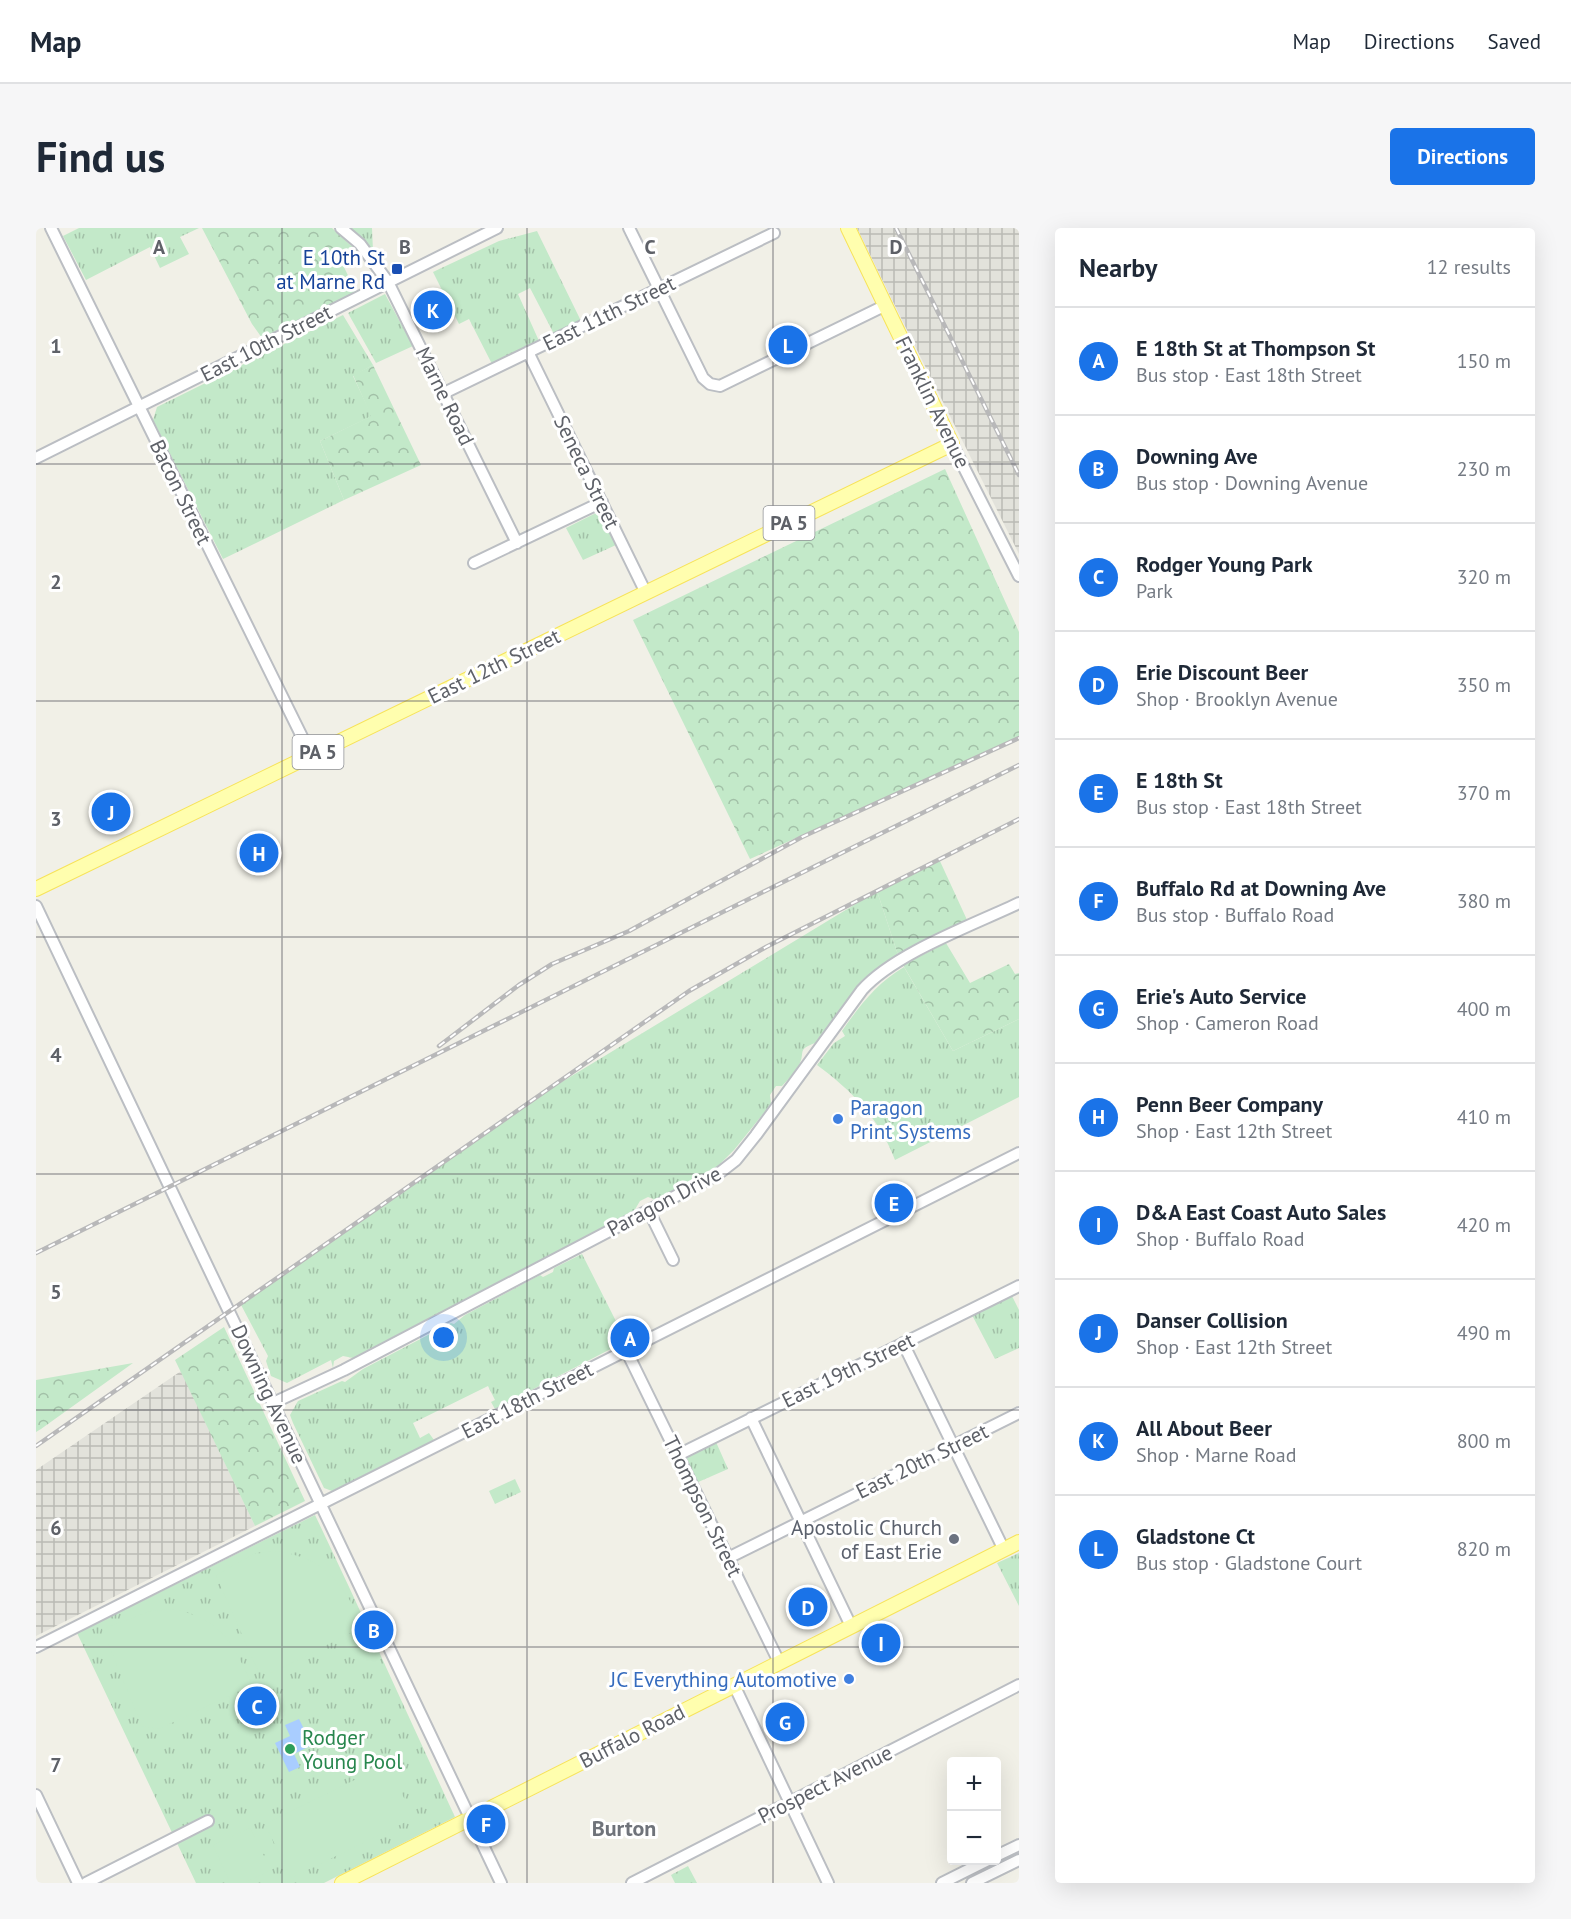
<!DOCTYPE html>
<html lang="en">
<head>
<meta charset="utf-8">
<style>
  :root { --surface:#fff; --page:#f6f6f7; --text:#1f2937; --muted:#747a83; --line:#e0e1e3; --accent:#1a73e8 }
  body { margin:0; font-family:"PT Sans",sans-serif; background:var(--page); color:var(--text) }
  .controls { position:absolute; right:18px; bottom:18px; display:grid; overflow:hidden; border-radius:6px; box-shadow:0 6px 24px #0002 }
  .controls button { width:54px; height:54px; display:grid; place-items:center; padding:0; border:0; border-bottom:2px solid var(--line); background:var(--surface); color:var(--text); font:30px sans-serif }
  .you { position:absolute; left:408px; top:1110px; width:21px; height:21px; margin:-15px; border:4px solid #fff; border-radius:50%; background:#1a73e8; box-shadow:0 0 0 9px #1a73e833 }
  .badge { display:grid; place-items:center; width:39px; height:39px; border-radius:50%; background:var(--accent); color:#fff; font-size:20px; font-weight:700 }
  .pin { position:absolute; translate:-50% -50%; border:3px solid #fff; box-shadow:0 2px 6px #0006 }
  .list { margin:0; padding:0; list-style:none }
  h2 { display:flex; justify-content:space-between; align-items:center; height:78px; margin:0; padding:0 24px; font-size:26px }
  h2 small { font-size:20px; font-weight:400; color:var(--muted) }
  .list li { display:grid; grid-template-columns:39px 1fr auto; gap:18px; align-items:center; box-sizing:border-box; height:108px; padding:0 24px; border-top:2px solid var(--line) }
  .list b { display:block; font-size:22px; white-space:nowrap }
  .list p { margin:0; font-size:20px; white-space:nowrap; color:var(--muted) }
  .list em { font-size:20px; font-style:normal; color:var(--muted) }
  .map { position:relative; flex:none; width:983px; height:1655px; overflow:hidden; border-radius:6px }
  header { display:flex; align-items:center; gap:36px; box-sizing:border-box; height:84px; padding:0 30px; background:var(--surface); border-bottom:2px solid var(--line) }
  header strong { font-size:28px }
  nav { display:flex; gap:33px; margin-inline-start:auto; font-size:21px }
  .intro { display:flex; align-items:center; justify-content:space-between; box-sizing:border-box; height:144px; padding:0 36px }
  h1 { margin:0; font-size:42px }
  .button { padding:15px 27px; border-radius:6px; background:var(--accent); color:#fff; font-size:21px; font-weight:700 }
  main { display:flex; gap:36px; padding:0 36px }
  aside { flex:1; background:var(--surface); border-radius:6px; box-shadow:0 6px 24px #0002 }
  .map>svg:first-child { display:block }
  .industrial { fill:url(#industrial-grid) }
  .grass { fill:url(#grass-tufts) }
  .forest { fill:url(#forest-crowns) }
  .pitch { fill:#c3e9c9 }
  .water { fill:#a9cdff }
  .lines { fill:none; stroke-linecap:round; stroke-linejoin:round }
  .minor-casing { stroke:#bbbec3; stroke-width:14 }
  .major-casing { stroke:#f7e35a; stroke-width:16 }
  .minor { stroke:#fff; stroke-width:10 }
  .major { stroke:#fffeae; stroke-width:14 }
  .rail-casing { stroke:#b8b8b9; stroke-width:4.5 }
  .rail { stroke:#fff; stroke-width:2; stroke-dasharray:7; stroke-linecap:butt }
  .grid { fill:none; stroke:#5e6168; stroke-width:1.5; stroke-opacity:0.55 }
  .transit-dot { fill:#1a4fb4; stroke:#fff; stroke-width:2 }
  .shop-dot { fill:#3f7fe0; stroke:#fff; stroke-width:2 }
  .worship-dot { fill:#6b7280; stroke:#fff; stroke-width:2 }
  .leisure-dot { fill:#2e9e5b; stroke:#fff; stroke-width:2 }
  .labels { text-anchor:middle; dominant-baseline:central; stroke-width:6; stroke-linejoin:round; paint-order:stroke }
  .shield { fill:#fff; stroke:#8e9095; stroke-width:1.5 }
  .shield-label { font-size:20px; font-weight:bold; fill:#5e6168 }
  .transit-label { font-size:21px; fill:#164399; stroke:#fff; text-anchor:end }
  .street-label { font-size:21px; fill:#5e6168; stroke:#fff }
  .shop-label { font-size:21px; fill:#366cbe; stroke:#fff; text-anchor:start }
  .worship-label { font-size:21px; fill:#5b616d; stroke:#fff; text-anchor:end }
  .leisure-label { font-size:21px; fill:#27864d; stroke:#fff; text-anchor:start }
  .neighbourhood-label { font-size:22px; font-weight:bold; fill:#6f737a; stroke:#fff }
  .grid-label { font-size:20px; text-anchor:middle; font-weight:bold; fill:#5e6168; stroke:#fff; stroke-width:6; stroke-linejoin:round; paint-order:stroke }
</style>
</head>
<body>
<header>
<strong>Map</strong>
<nav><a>Map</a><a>Directions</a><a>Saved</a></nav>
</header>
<div class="intro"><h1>Find us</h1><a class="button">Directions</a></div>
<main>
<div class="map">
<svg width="983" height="1655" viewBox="0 0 983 1655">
  <defs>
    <pattern id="industrial-grid" width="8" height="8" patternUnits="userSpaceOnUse" patternTransform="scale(1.5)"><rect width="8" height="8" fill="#e2e2db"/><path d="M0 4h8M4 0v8" fill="none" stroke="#babbb5"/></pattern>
    <pattern id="grass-tufts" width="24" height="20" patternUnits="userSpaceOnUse" patternTransform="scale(1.5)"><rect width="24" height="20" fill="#c3e9c9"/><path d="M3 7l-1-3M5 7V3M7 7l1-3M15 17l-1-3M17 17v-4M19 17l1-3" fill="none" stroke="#a2c0a7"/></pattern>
    <pattern id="forest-crowns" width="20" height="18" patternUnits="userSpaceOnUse" patternTransform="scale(1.5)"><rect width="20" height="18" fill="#c3e9c9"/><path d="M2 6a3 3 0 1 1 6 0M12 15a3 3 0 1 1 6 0" fill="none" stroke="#a2c0a7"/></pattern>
  </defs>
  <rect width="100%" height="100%" fill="#f1f0e7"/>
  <path class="industrial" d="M821 0H983V326L865 90Z
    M145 1143 219 1298 0 1408V1242Z"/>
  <path class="grass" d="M43 0H163L144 9 153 26 124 40 114 19 50 52 27 8Z
    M312 0H336L337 23Z
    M501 3 545 93 518 106 494 60 482 66 503 113 456 136 433 91 423 96 397 44 463 13Z
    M349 66 377 118 340 135 312 85Z
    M307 87 337 137 317 148 336 188 284 213 308 272 187 331 117 192 121 179Z
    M564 283 580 317 547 332 530 300Z
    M841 663 862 727 826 752 779 815C760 822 770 824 763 837 758 845 752 852 746 858H740L734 867 735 876 698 922 680 940 620 972 612 969 604 973 598 983 317 1130 307 1128 298 1133 297 1140 295 1132 251 1155 235 1148 230 1133 232 1128 204 1075 486 878Z
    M868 739 917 823 983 791V869L859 932C844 891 815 862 781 837L798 815 809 808 806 803C824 777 841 755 868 739Z
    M546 1026 590 1113 459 1181 455 1174 459 1172 452 1158 377 1195 384 1210 393 1205 398 1212 296 1263 288 1260 257 1195 254 1187 262 1173 306 1153 309 1154 327 1141 415 1095 418 1096 429 1087 504 1047 507 1049 517 1044 518 1040Z
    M975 1066 983 1082V1120L959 1131 936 1087Z
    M680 1214 692 1241 660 1255 649 1230Z
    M479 1251 485 1264 459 1276 453 1263Z
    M279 1287C327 1387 372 1488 419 1589L288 1655H160L41 1405Z
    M983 1325V1378L961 1335Z
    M652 1638 661 1655H639L635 1647Z"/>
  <path class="forest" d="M166 0H296L321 23 318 30 306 35 320 64 226 110 216 96Z
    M337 137 385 237 308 272 284 213 335 188 317 147Z
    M909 241 983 404V509L714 631 597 392Z
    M903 631 932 694 862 727 841 663Z
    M910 715 934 755 973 736 979 746 983 745V791L917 823 867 737Z
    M188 1099 269 1273 219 1298 139 1132Z
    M97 1135 5 1201 0 1204V1152Z"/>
  <path class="pitch" d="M238 1323C290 1329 305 1354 328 1398L236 1445 222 1443 180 1347 218 1326Z
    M137 1381C186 1392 196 1413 216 1457L123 1501 106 1498 66 1401 115 1383Z
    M351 1536 378 1590 255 1650 229 1596Z
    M214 1600 235 1642 208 1655H194L177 1617Z"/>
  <path class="water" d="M263 1491 276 1517 258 1526 264 1539 253 1544 239 1515 254 1508 249 1497Z"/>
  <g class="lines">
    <defs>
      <path id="minor" d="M15 0 275 527
        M305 0 324 16 352 54 481 315
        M593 0 667 150 674 156 684 158 850 77
        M492 124 610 365
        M408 165 738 5
        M916 216 983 348
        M0 230 461 0
        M438 335 566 274
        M0 678 465 1655
        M613 983 637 1032
        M867 1115 968 1322
        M590 1122 743 1434
        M237 1175 308 1142 682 946 700 932 720 907 826 762C859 725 937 697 983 675
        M715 1190 815 1398
        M642 1227 983 1058
        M692 1330 983 1185
        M0 1419 983 925
        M698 1457 792 1655
        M0 1567 42 1655
        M960 1628 983 1617
        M50 1655 172 1593
        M596 1655 983 1457
        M906 1655 952 1632
        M936 1655 983 1632"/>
      <path id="major" d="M0 661 916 216 812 0
        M306 1655 983 1314"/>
    </defs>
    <use href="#minor" class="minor-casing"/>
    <use href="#major" class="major-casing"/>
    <use href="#minor" class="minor"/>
    <use href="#major" class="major"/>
    <defs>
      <path id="rail" d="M860 0 983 247
        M403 818 483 757 516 736 593 703 766 609 983 510
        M0 1025 983 537
        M0 1218 653 763 730 719 983 591"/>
    </defs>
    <use href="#rail" class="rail-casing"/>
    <use href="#rail" class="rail"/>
  </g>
  <path class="grid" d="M246 0V1655M491 0V1655M737 0V1655M0 236H983M0 473H983M0 709H983M0 946H983M0 1182H983M0 1419H983"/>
  <rect class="transit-dot" x="355" y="35" width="12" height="12" rx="3"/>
  <g class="shop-dot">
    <circle cx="802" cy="891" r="6"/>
    <circle cx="813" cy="1451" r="6"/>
  </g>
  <circle class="worship-dot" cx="918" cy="1311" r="6"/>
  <circle class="leisure-dot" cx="254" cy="1521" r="6"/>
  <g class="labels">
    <g class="shield">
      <rect x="727.5" y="278" width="51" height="34" rx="4.5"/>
      <rect x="256.5" y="507" width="51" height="34" rx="4.5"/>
    </g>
    <g class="shield-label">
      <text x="753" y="295">PA 5</text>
      <text x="282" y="524">PA 5</text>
    </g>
    <g class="transit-label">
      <text x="349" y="29">E 10th St<tspan x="349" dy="24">at Marne Rd</tspan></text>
    </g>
    <g class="street-label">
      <text transform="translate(573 85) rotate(-26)">East 11th Street</text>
      <text transform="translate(230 115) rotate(-27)">East 10th Street</text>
      <text transform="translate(409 168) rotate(64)">Marne Road</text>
      <text transform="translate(897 174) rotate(64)">Franklin Avenue</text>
      <text transform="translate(551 244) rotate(64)">Seneca Street</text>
      <text transform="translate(145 264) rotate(64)">Bacon Street</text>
      <text transform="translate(458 438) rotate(-26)">East 12th Street</text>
      <text transform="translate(628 973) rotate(-28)">Paragon Drive</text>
      <text transform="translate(812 1142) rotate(-26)">East 19th Street</text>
      <text transform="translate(233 1166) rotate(65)">Downing Avenue</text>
      <text transform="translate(491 1172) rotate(-27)">East 18th Street</text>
      <text transform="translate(886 1233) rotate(-26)">East 20th Street</text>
      <text transform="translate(667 1278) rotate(64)">Thompson Street</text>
      <text transform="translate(596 1508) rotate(-27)">Buffalo Road</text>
      <text transform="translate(789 1556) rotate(-27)">Prospect Avenue</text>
    </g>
    <g class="shop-label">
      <text x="814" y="879">Paragon<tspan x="814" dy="24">Print Systems</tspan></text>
      <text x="801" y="1451" text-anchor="end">JC Everything Automotive</text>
    </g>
    <g class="worship-label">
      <text x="906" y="1299">Apostolic Church<tspan x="906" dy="24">of East Erie</tspan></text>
    </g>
    <g class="leisure-label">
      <text x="266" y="1509">Rodger<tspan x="266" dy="24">Young Pool</tspan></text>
    </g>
    <g class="neighbourhood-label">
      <text x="588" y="1600">Burton</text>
    </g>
  </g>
  <g class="grid-label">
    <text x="123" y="26">A</text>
    <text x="369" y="26">B</text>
    <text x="614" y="26">C</text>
    <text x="860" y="26">D</text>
    <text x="20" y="125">1</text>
    <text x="20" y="361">2</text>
    <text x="20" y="598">3</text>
    <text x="20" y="834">4</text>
    <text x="20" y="1071">5</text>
    <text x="20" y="1307">6</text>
    <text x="20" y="1544">7</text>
  </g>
</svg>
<div class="controls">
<button>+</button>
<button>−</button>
</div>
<div class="you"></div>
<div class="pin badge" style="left:594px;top:1110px">A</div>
<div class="pin badge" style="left:338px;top:1402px">B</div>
<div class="pin badge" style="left:221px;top:1478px">C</div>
<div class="pin badge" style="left:772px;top:1379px">D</div>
<div class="pin badge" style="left:858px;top:975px">E</div>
<div class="pin badge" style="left:450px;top:1596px">F</div>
<div class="pin badge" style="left:749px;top:1494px">G</div>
<div class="pin badge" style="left:223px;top:625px">H</div>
<div class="pin badge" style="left:845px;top:1415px">I</div>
<div class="pin badge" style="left:75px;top:584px">J</div>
<div class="pin badge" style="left:397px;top:82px">K</div>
<div class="pin badge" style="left:752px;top:117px">L</div>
</div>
<aside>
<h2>Nearby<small>12 results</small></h2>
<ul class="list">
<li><span class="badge">A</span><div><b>E 18th St at Thompson St</b><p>Bus stop · East 18th Street</p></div><em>150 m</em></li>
<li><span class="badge">B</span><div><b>Downing Ave</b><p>Bus stop · Downing Avenue</p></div><em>230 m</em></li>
<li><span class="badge">C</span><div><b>Rodger Young Park</b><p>Park</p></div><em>320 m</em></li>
<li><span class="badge">D</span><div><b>Erie Discount Beer</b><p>Shop · Brooklyn Avenue</p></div><em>350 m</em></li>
<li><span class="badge">E</span><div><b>E 18th St</b><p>Bus stop · East 18th Street</p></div><em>370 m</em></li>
<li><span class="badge">F</span><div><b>Buffalo Rd at Downing Ave</b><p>Bus stop · Buffalo Road</p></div><em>380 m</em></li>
<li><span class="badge">G</span><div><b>Erie's Auto Service</b><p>Shop · Cameron Road</p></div><em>400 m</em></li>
<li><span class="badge">H</span><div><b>Penn Beer Company</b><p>Shop · East 12th Street</p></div><em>410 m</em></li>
<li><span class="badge">I</span><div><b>D&amp;A East Coast Auto Sales</b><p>Shop · Buffalo Road</p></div><em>420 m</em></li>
<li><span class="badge">J</span><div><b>Danser Collision</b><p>Shop · East 12th Street</p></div><em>490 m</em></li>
<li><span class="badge">K</span><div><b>All About Beer</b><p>Shop · Marne Road</p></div><em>800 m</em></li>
<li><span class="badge">L</span><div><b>Gladstone Ct</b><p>Bus stop · Gladstone Court</p></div><em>820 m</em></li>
</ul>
</aside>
</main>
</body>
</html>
